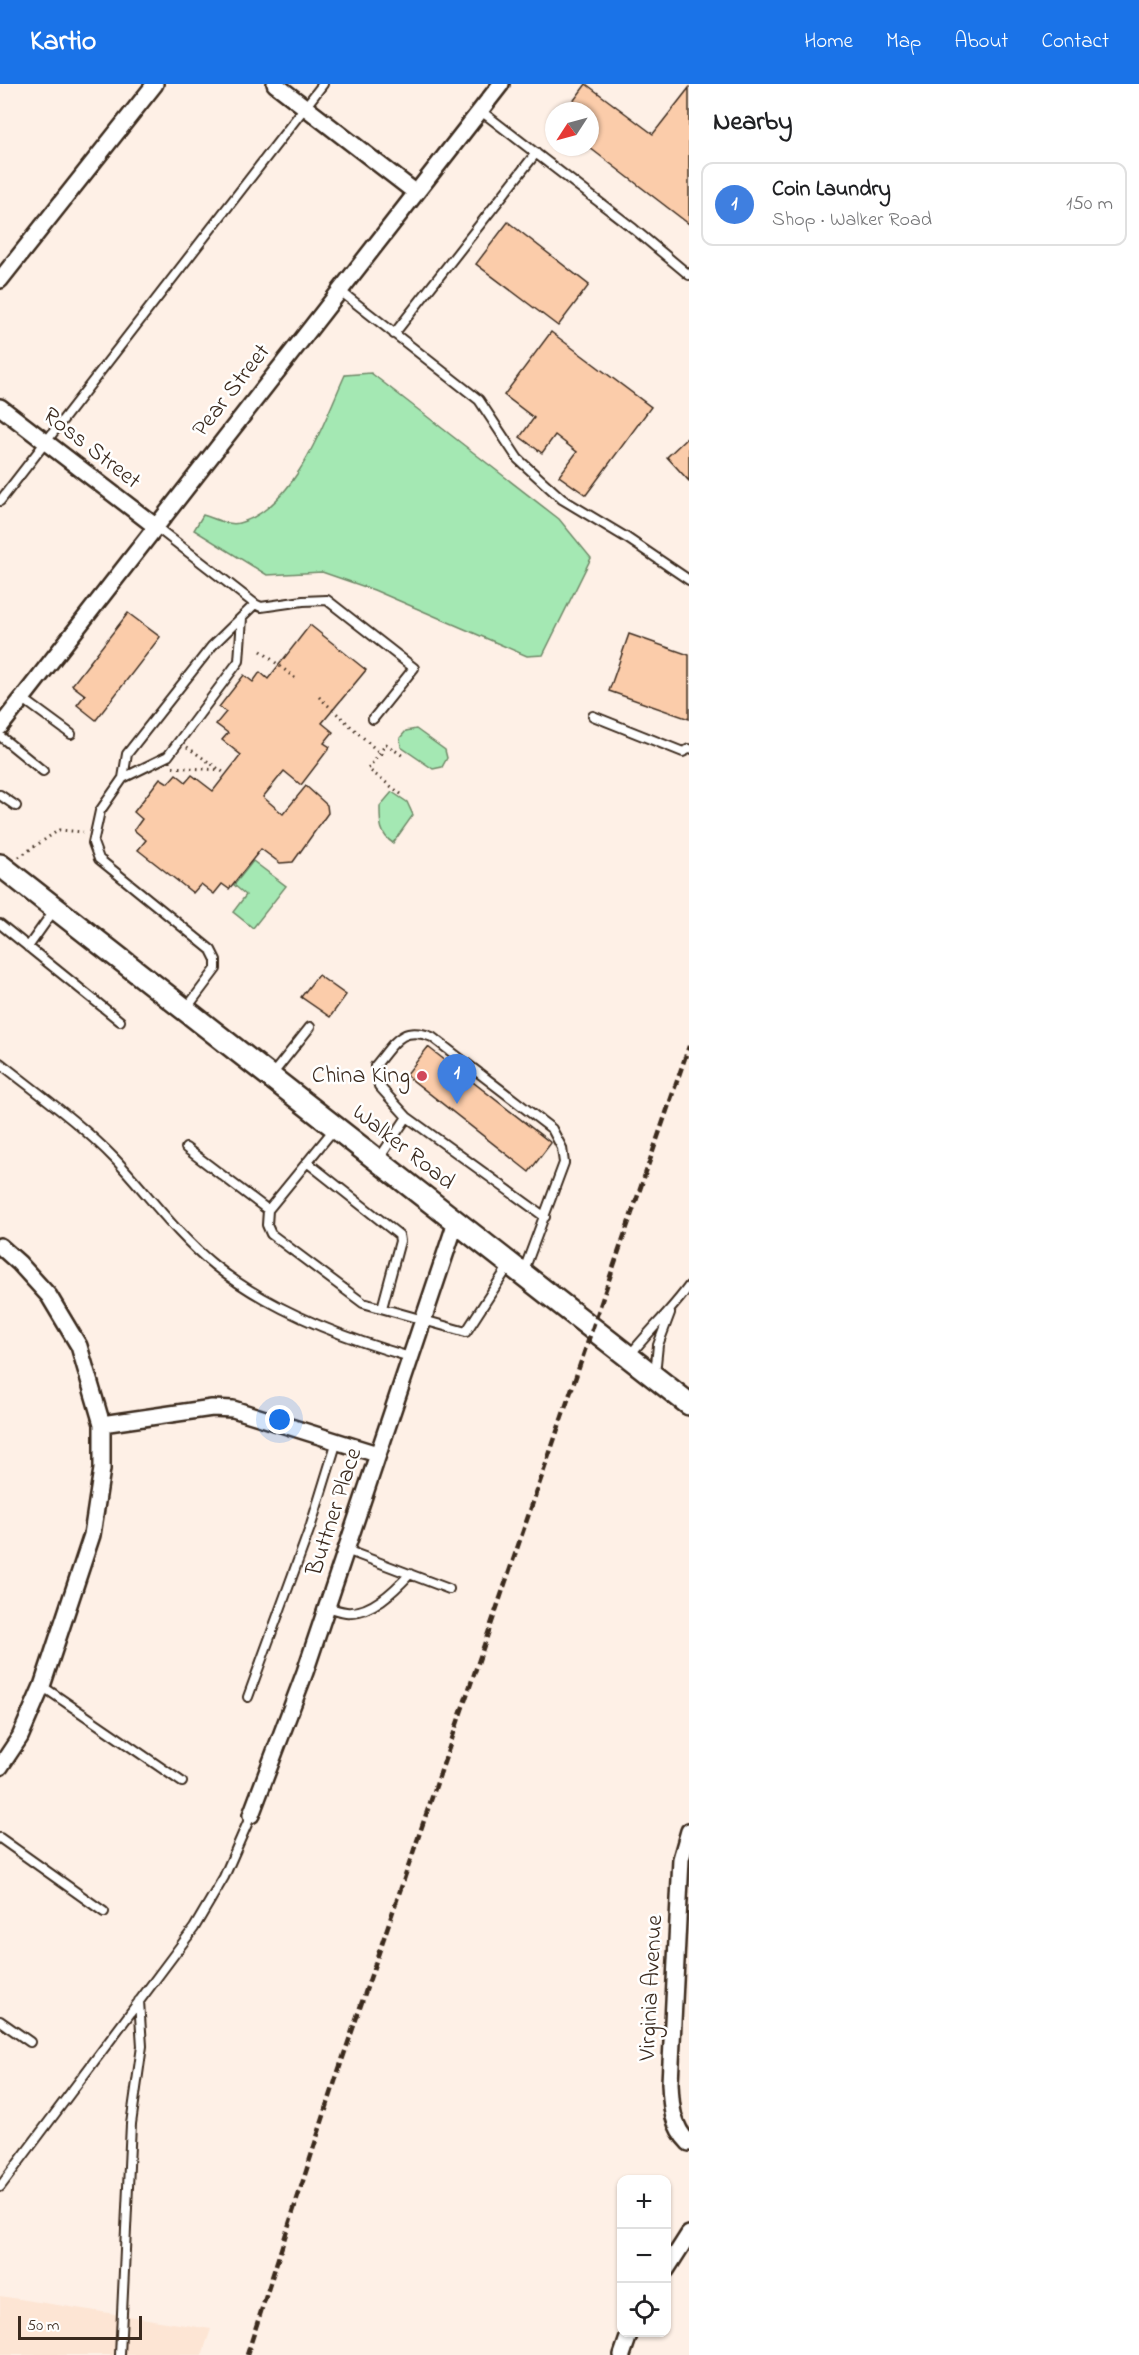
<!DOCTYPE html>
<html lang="en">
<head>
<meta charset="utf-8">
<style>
  :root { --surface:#fff; --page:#f2f2f2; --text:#202124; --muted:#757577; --line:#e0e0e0; --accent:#1a73e8 }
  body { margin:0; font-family:"Indie Flower",sans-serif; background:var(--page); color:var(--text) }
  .controls { position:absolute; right:18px; bottom:18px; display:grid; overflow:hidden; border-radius:12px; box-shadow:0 2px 4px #0004 }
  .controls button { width:54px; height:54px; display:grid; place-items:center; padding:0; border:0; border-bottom:2px solid var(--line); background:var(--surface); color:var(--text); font:30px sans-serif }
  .compass { position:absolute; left:545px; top:18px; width:54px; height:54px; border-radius:50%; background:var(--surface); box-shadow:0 2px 4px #0004; rotate:234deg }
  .scale { position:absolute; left:18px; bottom:15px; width:124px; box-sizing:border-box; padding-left:6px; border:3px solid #3b2a1e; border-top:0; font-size:16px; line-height:21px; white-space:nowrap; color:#3b2a1e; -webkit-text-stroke:4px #fff; paint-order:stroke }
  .you { position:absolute; left:280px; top:1336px; width:21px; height:21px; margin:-15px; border:4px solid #fff; border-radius:50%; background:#1a73e8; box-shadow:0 0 0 9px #1a73e833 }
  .badge { display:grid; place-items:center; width:39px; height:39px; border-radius:50%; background:var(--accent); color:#fff; font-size:20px; font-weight:700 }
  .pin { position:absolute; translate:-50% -50px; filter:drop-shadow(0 2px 3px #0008) }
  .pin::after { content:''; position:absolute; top:32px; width:21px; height:18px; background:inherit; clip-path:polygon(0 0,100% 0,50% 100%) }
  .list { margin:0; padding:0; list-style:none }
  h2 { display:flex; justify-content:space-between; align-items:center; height:78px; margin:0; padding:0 24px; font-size:26px }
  h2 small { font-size:20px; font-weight:400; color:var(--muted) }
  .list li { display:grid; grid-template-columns:39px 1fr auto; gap:18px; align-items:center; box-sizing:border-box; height:84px; margin:0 12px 12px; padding:0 12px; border:2px solid var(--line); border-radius:12px }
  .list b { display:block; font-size:22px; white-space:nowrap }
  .list p { margin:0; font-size:20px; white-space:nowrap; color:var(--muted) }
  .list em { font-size:20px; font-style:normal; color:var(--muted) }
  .icon { flex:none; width:33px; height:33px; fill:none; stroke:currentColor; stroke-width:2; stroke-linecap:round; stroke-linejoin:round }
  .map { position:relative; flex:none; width:689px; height:2271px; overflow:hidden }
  header { display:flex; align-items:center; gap:36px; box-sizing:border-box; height:84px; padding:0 30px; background:var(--accent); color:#fff }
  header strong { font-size:28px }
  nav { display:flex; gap:33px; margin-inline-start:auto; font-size:21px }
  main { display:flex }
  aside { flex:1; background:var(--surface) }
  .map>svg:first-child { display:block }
  .built { fill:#fde5d4 }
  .green { fill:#a4e8b3; stroke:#708968; stroke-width:1.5 }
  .building { fill:#fbccaa; stroke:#3b2a1e; stroke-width:1.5 }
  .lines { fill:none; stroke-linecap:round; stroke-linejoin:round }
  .lane-casing { stroke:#3b2a1e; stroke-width:12 }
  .street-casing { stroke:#3b2a1e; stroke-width:20 }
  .secondary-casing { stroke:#3b2a1e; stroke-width:26 }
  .path { stroke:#3b2a1e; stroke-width:3; stroke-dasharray:1.5 4.5; stroke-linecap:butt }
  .lane { stroke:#fff; stroke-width:8 }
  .street { stroke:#fff; stroke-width:15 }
  .secondary { stroke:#fff; stroke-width:21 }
  .rail { stroke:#3b2a1e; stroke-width:4.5; stroke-dasharray:9 4.5; stroke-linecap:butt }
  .poi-dot { fill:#d1495b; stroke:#fff; stroke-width:2 }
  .labels { text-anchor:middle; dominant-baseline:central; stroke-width:5; stroke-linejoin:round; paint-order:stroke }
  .street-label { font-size:24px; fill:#3b2a1e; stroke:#fff }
  .poi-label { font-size:24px; fill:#3b2a1e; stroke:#fff; text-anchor:end }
</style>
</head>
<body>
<header>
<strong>Kartio</strong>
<nav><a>Home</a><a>Map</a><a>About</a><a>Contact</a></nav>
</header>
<main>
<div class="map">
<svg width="689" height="2271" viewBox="0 0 689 2271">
  <rect width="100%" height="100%" fill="#fef0e6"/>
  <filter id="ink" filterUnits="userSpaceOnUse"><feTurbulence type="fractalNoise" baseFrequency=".0167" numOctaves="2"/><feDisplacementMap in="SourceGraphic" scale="12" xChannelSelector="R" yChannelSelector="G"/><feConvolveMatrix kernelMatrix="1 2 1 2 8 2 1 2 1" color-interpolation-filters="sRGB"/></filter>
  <g filter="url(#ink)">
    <path class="built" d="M0 2212 211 2245 202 2271H0Z"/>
    <path class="green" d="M371 289 559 435 591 474 543 571 527 572 374 506 322 488 267 491 194 446 203 431C213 434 229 442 239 439 295 424 323 339 345 291Z
      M416 645 445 666 447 674 442 683 433 685 401 663 400 654 406 647Z
      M392 708 407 718 413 731 393 759C379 750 380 737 380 722Z
      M253 777 286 802 253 844 233 828 246 811 234 801Z"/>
    <path class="building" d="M586 0 653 50 689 4V140L590 64V27H566Z
      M508 138 589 201 558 242 476 180Z
      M551 248 651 323 586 411 559 392 577 368 555 351 542 369 520 353 534 334 504 311Z
      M689 352V397L667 373Z
      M128 529 160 553 96 636 77 621 85 611 72 601Z
      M310 541 366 586 322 639 333 648 324 659 330 663 301 701 284 687 263 713 283 730 306 702 327 721 328 729 293 778 280 779 261 765 229 805 222 800 214 810 201 800 193 809 138 766 146 756 134 746 142 735 134 728 160 694 168 699 176 690 186 698 192 691 213 707 241 671 222 656 228 649 216 640 226 628 219 623 244 591 253 598 260 588 268 595Z
      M629 550 689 571V635L609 607Z
      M318 891 346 911 330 933 301 913Z
      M428 963 551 1059 529 1088 406 991Z"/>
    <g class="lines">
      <defs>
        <path id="lane" d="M481 27 634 145 689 191
          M339 206 479 316 518 375 562 415 627 454 689 496
          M394 250 536 69
          M0 417 323 0
          M155 442 255 520 261 523 303 517 327 516 414 584 373 635
          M22 614 71 650
          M593 632 683 668 689 665
          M0 652 43 687
          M123 694 127 670 212 562 255 520
          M0 711 16 722
          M0 840 120 937
          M28 863 55 825
          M186 925 216 885V876L211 866 99 775 93 759 100 727 123 694 168 672 239 577 242 534
          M0 979C39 1010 80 1039 115 1075 148 1110 176 1150 214 1181 268 1225 344 1254 410 1273
          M271 992 310 943
          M407 1033 545 1133
          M186 1064 268 1126 267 1141 271 1150 363 1219 466 1248 510 1180
          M378 1076 407 1033 379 1002 375 982C394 960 400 941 432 953L552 1045 562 1064 564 1079 523 1189
          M307 1078 399 1151 400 1157 382 1224
          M268 1126 335 1044
          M630 1271C649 1247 671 1227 689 1202
          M655 1290 658 1261 670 1229
          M346 1466 449 1505
          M327 1523C333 1525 339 1527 346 1528 370 1531 395 1506 410 1490
          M42 1602 182 1698
          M248 1613 311 1441 337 1357
          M0 1754 104 1828
          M0 1937 30 1958
          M0 2103 194 1844 224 1793 251 1731
          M120 2271 131 2040 142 1962 139 1917"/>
        <path id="street" d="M275 0 415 108
          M0 196 155 0
          M0 323 155 442
          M0 643 501 0
          M0 1162 19 1179 49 1212 79 1262 102 1340V1385L92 1451 42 1602 20 1653 0 1683
          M102 1340 212 1324 233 1325 377 1370
          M251 1731 305 1588 456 1138
          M689 1747 681 1775 670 1999C671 2022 672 2042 689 2059
          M666 2186 689 2150
          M622 2271 630 2248"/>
        <path id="secondary" d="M0 781 689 1320"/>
      </defs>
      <use href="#lane" class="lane-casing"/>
      <use href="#street" class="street-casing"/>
      <use href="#secondary" class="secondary-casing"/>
      <path class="path" d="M261 567 296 595
        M319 613 384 673
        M187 663 223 688
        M173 683 219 686
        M401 710 368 685 386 660 403 672
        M19 773 59 746 83 748"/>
      <use href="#lane" class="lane"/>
      <use href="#street" class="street"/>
      <use href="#secondary" class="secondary"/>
      <path class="rail" d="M247 2271 338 1988 689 962"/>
    </g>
  </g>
  <circle class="poi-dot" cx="422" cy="992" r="6"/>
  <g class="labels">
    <g class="street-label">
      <text transform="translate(232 307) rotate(-52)">Pear Street</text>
      <text transform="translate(91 365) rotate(38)">Ross Street</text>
      <text transform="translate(403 1064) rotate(38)">Walker Road</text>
      <text transform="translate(335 1428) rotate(-72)">Buttner Place</text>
      <text transform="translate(652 1904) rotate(-87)">Virginia Avenue</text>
    </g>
    <g class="poi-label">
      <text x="410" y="992">China King</text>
    </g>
  </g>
</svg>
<div class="controls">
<button>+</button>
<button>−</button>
<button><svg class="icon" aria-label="locate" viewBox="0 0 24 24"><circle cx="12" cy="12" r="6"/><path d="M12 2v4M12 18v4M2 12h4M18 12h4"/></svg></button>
</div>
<svg class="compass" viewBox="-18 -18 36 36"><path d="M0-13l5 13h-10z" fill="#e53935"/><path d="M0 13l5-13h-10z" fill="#757577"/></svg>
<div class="scale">50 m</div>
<div class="you"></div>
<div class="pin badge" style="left:457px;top:1020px;background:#3f7fe0">1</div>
</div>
<aside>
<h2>Nearby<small></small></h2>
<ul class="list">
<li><span class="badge" style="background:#3f7fe0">1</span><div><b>Coin Laundry</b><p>Shop · Walker Road</p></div><em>150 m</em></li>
</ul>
</aside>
</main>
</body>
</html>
